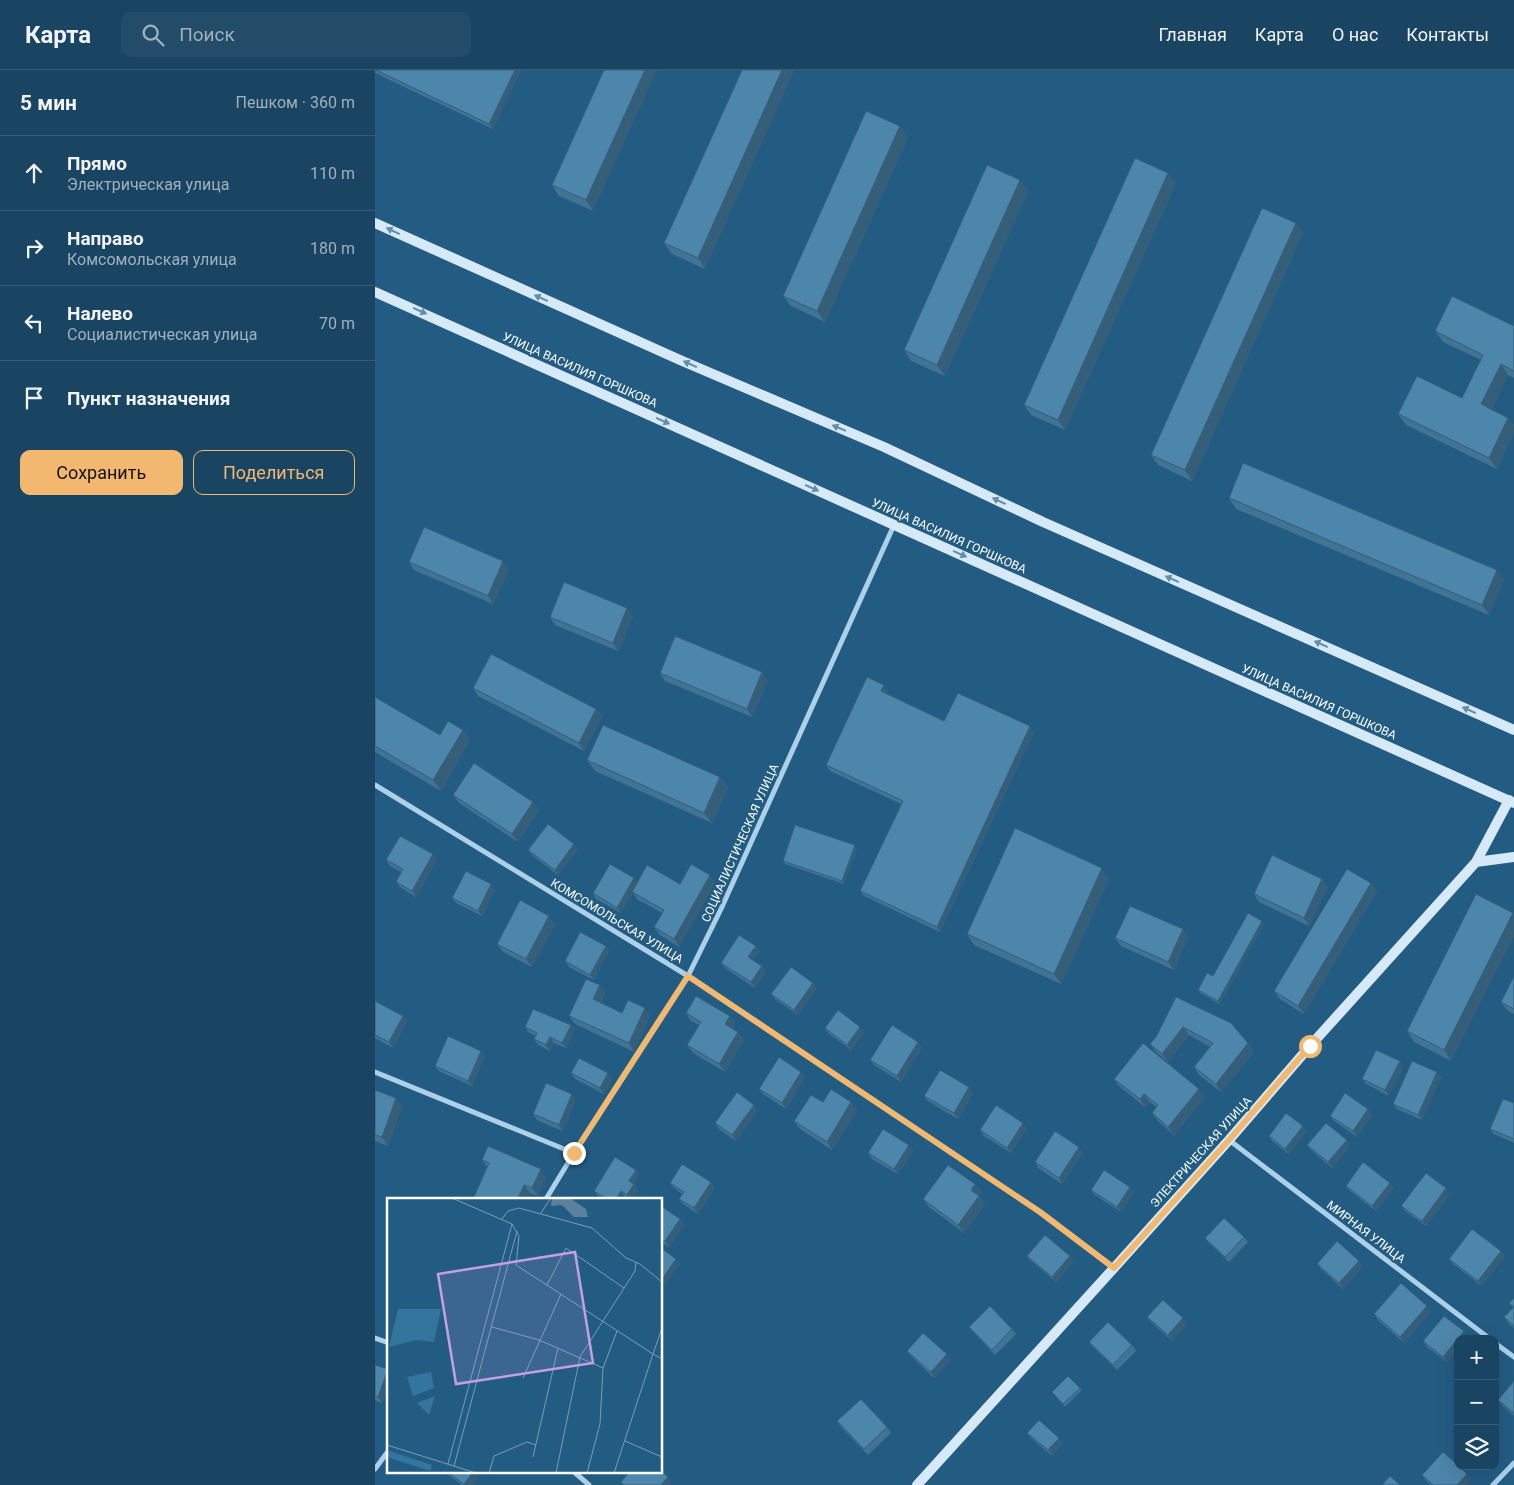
<!DOCTYPE html>
<html lang="ru">
<head>
<meta charset="utf-8">
<style>
  :root { --surface:#1a4562; --page:#234c68; --text:#f1f3f6; --muted:#9fb1be; --line:#385d77; --accent:#f2b86f }
  body { margin:0; font-family:Roboto,sans-serif; background:var(--page); color:var(--text) }
  .controls { position:absolute; right:15px; bottom:15px; display:grid; overflow:hidden; border-radius:10px; box-shadow:0 5px 20px #0002 }
  .controls button { width:45px; height:45px; display:grid; place-items:center; padding:0; border:0; border-bottom:1px solid var(--line); background:var(--surface); color:var(--text); font:25px sans-serif }
  .stop { position:absolute; width:15px; height:15px; margin:-11px; border:4px solid #f2b86f; border-radius:50%; background:#fff }
  .stop.end { background:#f2b86f; border-color:#fff; box-shadow:0 1px 5px #0008 }
  .list { margin:0; padding:0; list-style:none }
  h2 { display:flex; justify-content:space-between; align-items:center; height:65px; margin:0; padding:0 20px; font-size:21px }
  h2 small { font-size:16px; font-weight:400; color:var(--muted) }
  .list li { display:grid; grid-template-columns:32px 1fr auto; gap:15px; align-items:center; box-sizing:border-box; height:75px; padding:0 20px; border-top:1px solid var(--line) }
  .list b { display:block; font-size:19px; white-space:nowrap }
  .list p { margin:0; font-size:16px; white-space:nowrap; color:var(--muted) }
  .list em { font-size:16px; font-style:normal; color:var(--muted) }
  .actions { display:flex; gap:10px; padding:15px 20px }
  .actions a { flex:1; padding:11px 0; border:1px solid var(--accent); border-radius:10px; text-align:center; font-size:18px; color:var(--accent) }
  .actions .main { background:var(--accent); color:#111 }
  .icon { flex:none; width:28px; height:28px; fill:none; stroke:currentColor; stroke-width:2; stroke-linecap:round; stroke-linejoin:round }
  .map { position:relative; flex:none; width:1139px; height:1415px; overflow:hidden }
  header { display:flex; align-items:center; gap:30px; box-sizing:border-box; height:70px; padding:0 25px; background:var(--surface); border-bottom:1px solid var(--line) }
  header strong { font-size:24px }
  nav { display:flex; gap:28px; margin-inline-start:auto; font-size:18px }
  .search { width:350px; height:45px; background:var(--page); display:flex; align-items:center; gap:12px; box-sizing:border-box; padding:0 18px; border-radius:10px; color:var(--muted); font-size:19px }
  main { display:flex }
  aside { flex:1; background:var(--surface) }
  .map>svg:first-child { display:block }
  .lines { fill:none; stroke-linecap:round; stroke-linejoin:round }
  .street { stroke:#abd0e8; stroke-width:5 }
  .secondary { stroke:#d6e9f6; stroke-width:10 }
  .wall { fill:#417393 }
  .shaded-wall { fill:#355e78 }
  .building { fill:#4c86ab; stroke:#355e78 }
  .oneway { fill:#628dab }
  .route { stroke:#f2b86f; stroke-width:6 }
  .labels { text-anchor:middle; dominant-baseline:central; stroke-width:4; stroke-linejoin:round; paint-order:stroke }
  .street-label { font-size:12px; fill:#fff; stroke:#235c83 }
  .inset-road { fill:none; stroke:#7b9db5; stroke-width:1 }
  .view { fill:#c4a0e2; fill-opacity:0.15; stroke:#c4a0e2; stroke-width:2.5 }
  .inset-edge { fill:none; stroke:#fff; stroke-width:2.5 }
</style>
</head>
<body>
<header>
<strong>Карта</strong>
<div class="search"><svg class="icon" aria-label="search" viewBox="0 0 24 24"><circle cx="10" cy="10" r="6"/><path d="M15 15l6 6"/></svg>Поиск</div>
<nav><a>Главная</a><a>Карта</a><a>О нас</a><a>Контакты</a></nav>
</header>
<main>
<aside>
<h2>5 мин<small>Пешком · 360 m</small></h2>
<ul class="list">
<li><svg class="icon" aria-label="ahead" viewBox="0 0 24 24"><path d="M12 20V5M6 11l6-6 6 6"/></svg><div><b>Прямо</b><p>Электрическая улица</p></div><em>110 m</em></li>
<li><svg class="icon" aria-label="right" viewBox="0 0 24 24"><path d="M7 20v-9h11M14 6l5 5-5 5"/></svg><div><b>Направо</b><p>Комсомольская улица</p></div><em>180 m</em></li>
<li><svg class="icon" aria-label="left" viewBox="0 0 24 24"><path d="M17 20v-9H6M10 6l-5 5 5 5"/></svg><div><b>Налево</b><p>Социалистическая улица</p></div><em>70 m</em></li>
<li><svg class="icon" aria-label="arrive" viewBox="0 0 24 24"><path d="M6 21V4h12l-3 4 3 4H6"/></svg><div><b>Пункт назначения</b></div></li>
</ul>
<div class="actions"><a class="main">Сохранить</a><a>Поделиться</a></div>
</aside>
<div class="map">
<svg width="1139" height="1415" viewBox="0 0 1139 1415">
  <rect width="100%" height="100%" fill="#235c83"/>
  <g class="lines">
    <path class="street" d="M0 715 313 906 665 1142 739 1198
      M0 1002 199 1083
      M854 1070 1115 1269
      M171 1129 199 1083 313 906 346 839 519 455
      M0 1268 14 1273
      M1120 1273 1139 1287
      M0 1399 14 1380
      M198 1401 214 1415
      M1118 1415 1139 1393"/>
    <path class="secondary" d="M0 153 305 290 509 377 668 452 1139 660
      M0 222 1139 733
      M1101 792 1134 730
      M542 1415 739 1198 854 1070 935 976 1101 792 1139 787"/>
  </g>
  <path class="wall" d="M0 0H146L118 59 0 3Z
    M229 0 218 141 184 126 177 115Z
    M367 0 330 199 297 184 289 173Z
    M533 67 450 252 416 236 408 226Z
    M645 110 653 121 570 306 536 291 529 280Z
    M801 113 690 360 656 345 649 335Z
    M928 163 817 411 783 395 776 385Z
    M1139 256V308L1133 305 1117 339 1133 348 1139 355V362L1122 399 1031 355 1023 344 1087 328 1106 290 1068 272 1060 261Z
    M854 428 1129 510 1114 545 861 439Z
    M34 492 134 499 118 534 39 500Z
    M258 546 243 581 180 555 175 547Z
    M285 603 393 611 377 647 290 611Z
    M98 618 221 639 227 647 209 681 103 626Z
    M513 620 511 624 569 651 659 662 565 862 489 826 485 821 526 734 455 701 451 695Z
    M0 627 65 665 88 660 95 670 66 721 0 682Z
    M212 690 345 707 353 718 337 753 220 701Z
    M78 725 158 732 164 740 143 772 84 733Z
    M482 778 469 814 410 794 408 791Z
    M203 779 183 805 157 785 153 780Z
    M62 789 41 827 25 817 21 812 26 802 15 796 11 790Z
    M734 809 686 914 599 875 592 864Z
    M947 809 953 817 934 856 884 832 879 824Z
    M262 812 305 814 340 813 304 877 285 865 279 857 287 843 263 830 258 823 246 843 221 829 218 823Z
    M996 813 1002 821 929 944 905 929 899 921Z
    M120 820 107 846 81 833 77 828Z
    M1101 824 1076 991 1039 972 1032 961Z
    M180 854 157 897 128 882 122 874Z
    M889 854 845 934 825 923 823 920 838 906Z
    M808 859 813 867 799 900 746 876 740 868Z
    M231 876 234 881 219 910 194 897 190 891Z
    M385 881 378 890 387 896 391 901 380 918 350 898 346 893Z
    M1139 906V944L1132 940 1126 932Z
    M225 915 230 923 226 933 247 943 275 946 259 982 200 954 194 946Z
    M442 918 423 945 400 929 396 924Z
    M801 927 873 973 879 982 846 1022 824 1005 819 997 835 977 814 965 793 992 781 982 775 974 781 967Z
    M0 931 28 946 32 951 18 978 0 968Z
    M311 943 360 954 358 959 363 962 369 970 350 1002 318 983 312 975 324 955 316 951Z
    M196 955 200 960 191 978 179 973 175 981 163 975 159 969 161 966 153 962 150 957Z
    M485 957 489 963 476 980 453 963 450 958Z
    M543 972 547 977 526 1012 499 995 495 990Z
    M106 981 110 986 97 1016 64 1001 60 996Z
    M1028 997 1014 1026 991 1014 987 1009Z
    M426 1002 430 1007 411 1039 388 1024 384 1019Z
    M1062 1002 1066 1007 1047 1050 1022 1039 1018 1034Z
    M196 1003 237 1008 229 1024 200 1009Z
    M739 1009 824 1019 830 1028 799 1065 783 1051 777 1043 781 1037 775 1032 770 1037 745 1017Z
    M0 1020 27 1036 13 1076 0 1071Z
    M598 1023 583 1049 553 1031 549 1026Z
    M201 1029 187 1061 162 1050 158 1044Z
    M448 1032 482 1040 457 1080 425 1059 419 1051Z
    M1139 1033V1073L1119 1064 1115 1059Z
    M383 1040 361 1071 344 1059 340 1053Z
    M997 1045 982 1067 959 1051 955 1046Z
    M652 1058 636 1083 609 1066 605 1060Z
    M932 1061 914 1084 898 1072 894 1066Z
    M534 1075 538 1080 523 1104 497 1089 493 1083Z
    M932 1075 975 1076 957 1098 936 1080Z
    M708 1082 687 1114 663 1098 660 1092Z
    M107 1090 171 1107 163 1126 155 1123 153 1129H98L112 1097Z
    M261 1100 264 1106 259 1114 263 1119 257 1129H253L250 1127 249 1129H227L223 1126 219 1121Z
    M336 1112 340 1118 323 1144 308 1134 304 1129 307 1124 299 1118 295 1113Z
    M600 1114 606 1122 603 1125 610 1134 589 1163 554 1137 548 1129Z
    M971 1116 1019 1118 1001 1141 975 1121Z
    M755 1117 759 1122 746 1142 720 1125 716 1120Z
    M1075 1124 1051 1156 1030 1141 1026 1136Z
    M286 1136 305 1149 309 1155 294 1177 286 1172Z
    M869 1167 873 1172 854 1192 834 1173 830 1168Z
    M1126 1181 1130 1186 1107 1216 1078 1194 1074 1189Z
    M652 1186 699 1192 681 1212 656 1191Z
    M942 1194 988 1196 968 1219 946 1199Z
    M1139 1228V1258L1133 1253 1129 1247 1138 1238 1134 1233Z
    M1056 1242 1029 1273 1003 1250 999 1244Z
    M772 1247 812 1254 797 1271 776 1252Z
    M594 1257 637 1259 641 1264 620 1285 598 1262Z
    M1092 1267 1083 1269V1279L1072 1292 1052 1277 1048 1271Z
    M714 1272 757 1275 761 1281 742 1300 718 1277Z
    M532 1281 576 1290 559 1308 536 1286Z
    M0 1295 14 1301V1312L7 1333 0 1330Z
    M1139 1311V1346L1127 1335 1123 1330Z
    M705 1318 707 1320 690 1337 677 1322Z
    M462 1351 512 1357 516 1363 493 1385 466 1357Z
    M652 1363 688 1373 677 1386 656 1368Z
    M69 1401H106L97 1415H87L71 1403Z
    M1092 1404 1096 1409 1091 1415H1056L1051 1411 1047 1405Z"/>
  <path class="shaded-wall" d="M140 0H146L118 59 114 54Z
    M270 0H282L218 141 211 130Z
    M407 0H420L330 199 323 188Z
    M525 56 533 67 450 252 442 241Z
    M793 103 801 113 690 360 683 350Z
    M645 110 653 121 570 306 562 295Z
    M921 153 928 163 817 411 810 400Z
    M1126 294 1133 305 1114 345 1106 334Z
    M1133 348 1139 355V362L1122 399 1114 388Z
    M128 491 134 499 118 534 113 526Z
    M1122 500 1129 510 1114 545 1107 535Z
    M252 538 258 546 243 581 238 573Z
    M387 602 393 611 377 647 372 639Z
    M509 615 513 620 510 627 506 621Z
    M221 639 227 647 209 681 204 673Z
    M655 656 659 662 565 862 562 857Z
    M88 660 95 670 66 721 58 710Z
    M345 707 353 718 337 753 329 743Z
    M158 732 164 740 143 772 137 764Z
    M199 774 203 779 183 805 180 800Z
    M480 775 482 778 469 814 467 811Z
    M58 784 62 789 41 827 37 821Z
    M727 798 734 809 686 914 679 904Z
    M335 805 340 813 304 877 299 869Z
    M259 808 263 814 246 843 242 838Z
    M947 809 953 817 934 856 929 848Z
    M996 813 1002 821 929 944 923 936Z
    M116 814 120 820 107 846 103 841Z
    M1138 843 1139 844V867L1076 991 1069 980Z
    M174 846 180 854 157 897 151 889Z
    M887 851 889 854 845 934 843 931Z
    M808 859 813 867 799 900 793 892Z
    M231 876 234 881 219 910 215 905Z
    M381 876 385 881 377 892 373 887Z
    M387 896 391 901 380 918 376 912Z
    M438 913 442 918 423 945 419 940Z
    M225 915 230 923 224 938 218 929Z
    M270 938 275 946 259 982 254 973Z
    M28 946 32 951 18 978 14 972Z
    M355 946 360 954 356 963 350 954Z
    M196 955 200 960 191 978 187 973Z
    M485 957 489 963 476 980 472 975Z
    M808 957 814 965 793 992 787 984Z
    M363 962 369 970 350 1002 344 994Z
    M175 967 179 973 175 981 171 975Z
    M543 972 547 977 526 1012 522 1006Z
    M873 973 879 982 846 1022 841 1014Z
    M106 981 110 986 97 1016 93 1011Z
    M1025 991 1028 997 1014 1026 1010 1020Z
    M426 1002 430 1007 411 1039 407 1033Z
    M1062 1002 1066 1007 1047 1050 1043 1045Z
    M233 1003 237 1008 229 1024 225 1018Z
    M594 1017 598 1023 583 1049 579 1043Z
    M824 1019 830 1028 799 1065 793 1057Z
    M197 1024 201 1029 187 1061 184 1055Z
    M769 1024 775 1032 770 1037 765 1029Z
    M21 1028 27 1036 13 1076 7 1067Z
    M476 1032 482 1040 457 1080 452 1072Z
    M379 1035 383 1040 361 1071 357 1065Z
    M993 1039 997 1045 982 1067 978 1061Z
    M648 1053 652 1058 636 1083 632 1078Z
    M928 1056 932 1061 914 1084 910 1079Z
    M972 1070 975 1076 957 1098 953 1092Z
    M534 1075 538 1080 523 1104 519 1099Z
    M704 1077 708 1082 687 1114 684 1108Z
    M166 1099 171 1107 163 1126 157 1118Z
    M261 1100 264 1106 259 1114 263 1119 257 1129H255L252 1125 254 1111Z
    M336 1112 340 1118 323 1144 319 1138Z
    M1015 1113 1019 1118 1001 1141 997 1136Z
    M600 1114 606 1122 602 1128 596 1120Z
    M149 1115 155 1123 153 1129H143Z
    M755 1117 759 1122 746 1142 742 1137Z
    M1071 1118 1075 1124 1051 1156 1047 1151Z
    M246 1121 250 1127 249 1129H241Z
    M604 1126 610 1134 589 1163 583 1155Z
    M305 1149 309 1155 294 1177 290 1171Z
    M1126 1181 1130 1186 1107 1216 1103 1211Z
    M695 1186 699 1192 681 1212 677 1207Z
    M301 1189 305 1194 287 1220 286 1219V1211Z
    M984 1191 988 1196 968 1219 964 1213Z
    M1052 1236 1056 1242 1029 1273 1025 1267Z
    M808 1248 812 1254 797 1271 793 1265Z
    M1089 1261 1092 1267 1091 1269H1083V1279L1072 1292 1068 1287Z
    M572 1284 576 1290 559 1308 556 1302Z
    M13 1299 14 1301V1312L7 1333 3 1327Z
    M684 1368 688 1373 677 1386 673 1380Z
    M99 1401H106L97 1415H90L89 1414Z
    M1092 1404 1096 1409 1091 1415H1082Z
    M293 1407 297 1412 294 1415H286Z"/>
  <path class="building" d="M1 0H140L114 54Z
    M229 0H270L211 130 177 115Z
    M367 0H407L323 188 289 173Z
    M491 41 525 56 442 241 408 226Z
    M760 88 793 103 683 350 649 335Z
    M612 95 645 110 562 295 529 280Z
    M887 138 921 153 810 400 776 385Z
    M1077 226 1139 256V301L1126 294 1106 334 1133 348 1114 388 1023 344 1042 306 1087 328 1108 285 1060 261Z
    M868 393 1122 500 1107 535 854 428Z
    M49 457 128 491 113 526 34 492Z
    M189 512 252 538 238 573 175 547Z
    M300 566 387 602 372 639 285 603Z
    M116 584 221 639 204 673 98 618Z
    M492 607 509 615 506 621 569 651 583 623 655 656 562 857 485 821 528 731 451 695Z
    M0 627 65 665 73 651 88 660 58 710 0 676Z
    M228 655 345 707 329 743 212 690Z
    M99 693 158 732 137 764 78 725Z
    M173 754 199 774 180 800 153 780Z
    M420 755 480 775 467 811 408 791Z
    M640 758 727 798 679 904 592 864Z
    M25 766 58 784 37 821 21 812 28 799 11 790Z
    M897 785 947 809 929 848 879 824Z
    M235 794 259 808 242 838 218 823Z
    M316 794 335 805 299 869 279 857 289 840 257 822 272 795 305 814Z
    M972 799 996 813 923 936 899 921Z
    M91 801 116 814 103 841 77 828Z
    M1101 824 1138 843 1069 980 1032 961Z
    M145 830 174 846 151 889 122 874Z
    M755 836 808 859 793 892 740 868Z
    M873 843 887 851 843 931 823 920 832 903 838 906Z
    M205 862 231 876 215 905 190 891Z
    M364 865 381 876 373 887 387 896 376 912 346 893Z
    M416 897 438 913 419 940 396 924Z
    M1139 906V939L1126 932Z
    M211 909 225 915 218 929 247 943 253 930 270 938 254 973 194 946Z
    M321 926 355 946 350 954 363 962 344 994 312 975 326 952 311 943Z
    M801 927 856 953 873 973 841 1014 819 997 838 973 808 957 787 984 775 974 781 967Z
    M0 931 28 946 14 972 0 965Z
    M158 939 196 955 187 973 175 967 171 975 159 969 162 963 150 957Z
    M463 940 485 957 472 975 450 958Z
    M517 955 543 972 522 1006 495 990Z
    M73 966 106 981 93 1011 60 996Z
    M768 973 824 1019 793 1057 777 1043 783 1035 769 1024 765 1029 739 1009Z
    M1001 980 1025 991 1010 1020 987 1009Z
    M404 987 426 1002 407 1033 384 1019Z
    M204 988 233 1003 225 1018 196 1003Z
    M1037 991 1062 1002 1043 1045 1018 1034Z
    M565 1000 594 1017 579 1043 549 1026Z
    M171 1013 197 1024 184 1055 158 1044Z
    M456 1019 476 1032 452 1072 419 1051 436 1025 448 1032Z
    M0 1020 21 1028 7 1067 0 1065Z
    M362 1022 379 1035 357 1065 340 1053Z
    M970 1023 993 1039 978 1061 955 1046Z
    M1128 1029 1139 1033V1069L1115 1059Z
    M621 1035 648 1053 632 1078 605 1060Z
    M911 1043 928 1056 910 1079 894 1066Z
    M951 1053 972 1070 953 1092 932 1075Z
    M508 1059 534 1075 519 1099 493 1083Z
    M680 1061 704 1077 684 1108 660 1092Z
    M113 1076 166 1099 157 1118 149 1115 143 1129H98L114 1093 107 1090Z
    M240 1087 261 1100 254 1111 259 1114 252 1125 246 1121 241 1129H232L219 1121Z
    M988 1092 1015 1113 997 1136 971 1116Z
    M307 1094 336 1112 319 1138 304 1129 309 1122 295 1113Z
    M573 1095 600 1114 596 1120 604 1126 583 1155 548 1129Z
    M729 1100 755 1117 742 1137 716 1120Z
    M1051 1103 1071 1118 1047 1151 1026 1136Z
    M286 1136 305 1149 290 1171 286 1169Z
    M849 1148 869 1167 850 1187 830 1168Z
    M1097 1159 1126 1181 1103 1211 1074 1189Z
    M670 1165 695 1186 677 1207 652 1186Z
    M962 1171 984 1191 964 1213 942 1194Z
    M286 1178 301 1189 286 1211Z
    M1026 1213 1052 1236 1025 1267 999 1244Z
    M1139 1228V1256L1129 1247 1139 1237 1134 1233Z
    M788 1230 808 1248 793 1265 772 1247Z
    M615 1236 637 1259 617 1280 594 1257Z
    M1069 1246 1089 1261 1068 1287 1048 1271Z
    M733 1252 757 1275 738 1295 714 1272Z
    M548 1263 572 1284 556 1302 532 1281Z
    M0 1295 13 1299 3 1327 0 1326Z
    M693 1306 705 1318 688 1334 677 1322Z
    M1139 1311V1343L1123 1330Z
    M486 1329 512 1357 489 1379 462 1351Z
    M664 1350 684 1368 673 1380 652 1363Z
    M1068 1382 1083 1395V1396H1084L1092 1404 1082 1415H1058L1047 1405Z
    M71 1401H99L89 1414Z
    M255 1401H286L293 1407 286 1415H249L246 1412Z
    M1015 1406 1025 1415H1007Z"/>
  <defs><path id="oneway-solid" d="M-6-.8H1V-3.2L6.5 0L1 3.2V.8H-6Z" transform="scale(1.25)"/></defs>
  <g class="oneway">
    <use href="#oneway-solid" transform="translate(18 161) rotate(-155)"/>
    <use href="#oneway-solid" transform="translate(166 228) rotate(-156)"/>
    <use href="#oneway-solid" transform="translate(45 241) rotate(24)"/>
    <use href="#oneway-solid" transform="translate(315 294) rotate(-156)"/>
    <use href="#oneway-solid" transform="translate(288 351) rotate(24)"/>
    <use href="#oneway-solid" transform="translate(464 358) rotate(-157)"/>
    <use href="#oneway-solid" transform="translate(437 418) rotate(24)"/>
    <use href="#oneway-solid" transform="translate(624 431) rotate(-155)"/>
    <use href="#oneway-solid" transform="translate(585 484) rotate(24)"/>
    <use href="#oneway-solid" transform="translate(797 509) rotate(-156)"/>
    <use href="#oneway-solid" transform="translate(946 574) rotate(-156)"/>
    <use href="#oneway-solid" transform="translate(1094 640) rotate(-156)"/>
  </g>
  <g class="lines">
    <path class="route" d="M199 1083 313 906 665 1142 739 1198 854 1070 935 976"/>
  </g>
  <g class="labels">
    <g class="street-label">
      <text transform="translate(205 300) rotate(24)">УЛИЦА ВАСИЛИЯ ГОРШКОВА</text>
      <text transform="translate(574 466) rotate(24)">УЛИЦА ВАСИЛИЯ ГОРШКОВА</text>
      <text transform="translate(944 632) rotate(24)">УЛИЦА ВАСИЛИЯ ГОРШКОВА</text>
      <text transform="translate(365 773) rotate(-66)">СОЦИАЛИСТИЧЕСКАЯ УЛИЦА</text>
      <text transform="translate(242 851) rotate(31)">КОМСОМОЛЬСКАЯ УЛИЦА</text>
      <text transform="translate(826 1082) rotate(-48)">ЭЛЕКТРИЧЕСКАЯ УЛИЦА</text>
      <text transform="translate(991 1162) rotate(37)">МИРНАЯ УЛИЦА</text>
    </g>
  </g>
  <g transform="translate(12 1128)">
    <rect width="275" height="275" fill="#235c83"/>
    <path d="M11 111H54L47 144 29 142 2 149ZM44 174 47 190 26 198 20 179ZM48 198 42 217 30 205ZM0 252 45 267 43 273 0 259Z" fill="#34759e"/>
    <path d="M165 0H183L199 11 201 19H187L175 7 164 8Z" fill="#5a829c"/>
    <path class="inset-road" d="M65 0 125 26 132 38 129 67 266 156 227 275M154 15 164 0M115 21 121 13 132 10 205 30 239 60 253 66 275 84M160 87 179 50 237 90M105 129 152 142 216 170M275 130 266 156 275 161M136 180 174 96M238 243 275 259M0 247 89 275M146 259 171 150M61 266 125 26M67 268 130 33M102 275 107 258 140 244 149 247M169 275 193 159 248 73 249 64M200 275 213 226 216 170 230 133"/>
    <path class="view" d="M188 54 206 165 69 186 51 76Z"/>
    <rect width="275" height="275" class="inset-edge"/>
  </g>
</svg>
<div class="controls">
<button>+</button>
<button>−</button>
<button><svg class="icon" aria-label="layers" viewBox="0 0 24 24"><path d="M12 4l9 5-9 5-9-5zM3 14l9 5 9-5"/></svg></button>
</div>
<div class="stop" style="left:935px;top:976px"></div>
<div class="stop end" style="left:199px;top:1083px"></div>
</div>
</main>
</body>
</html>
